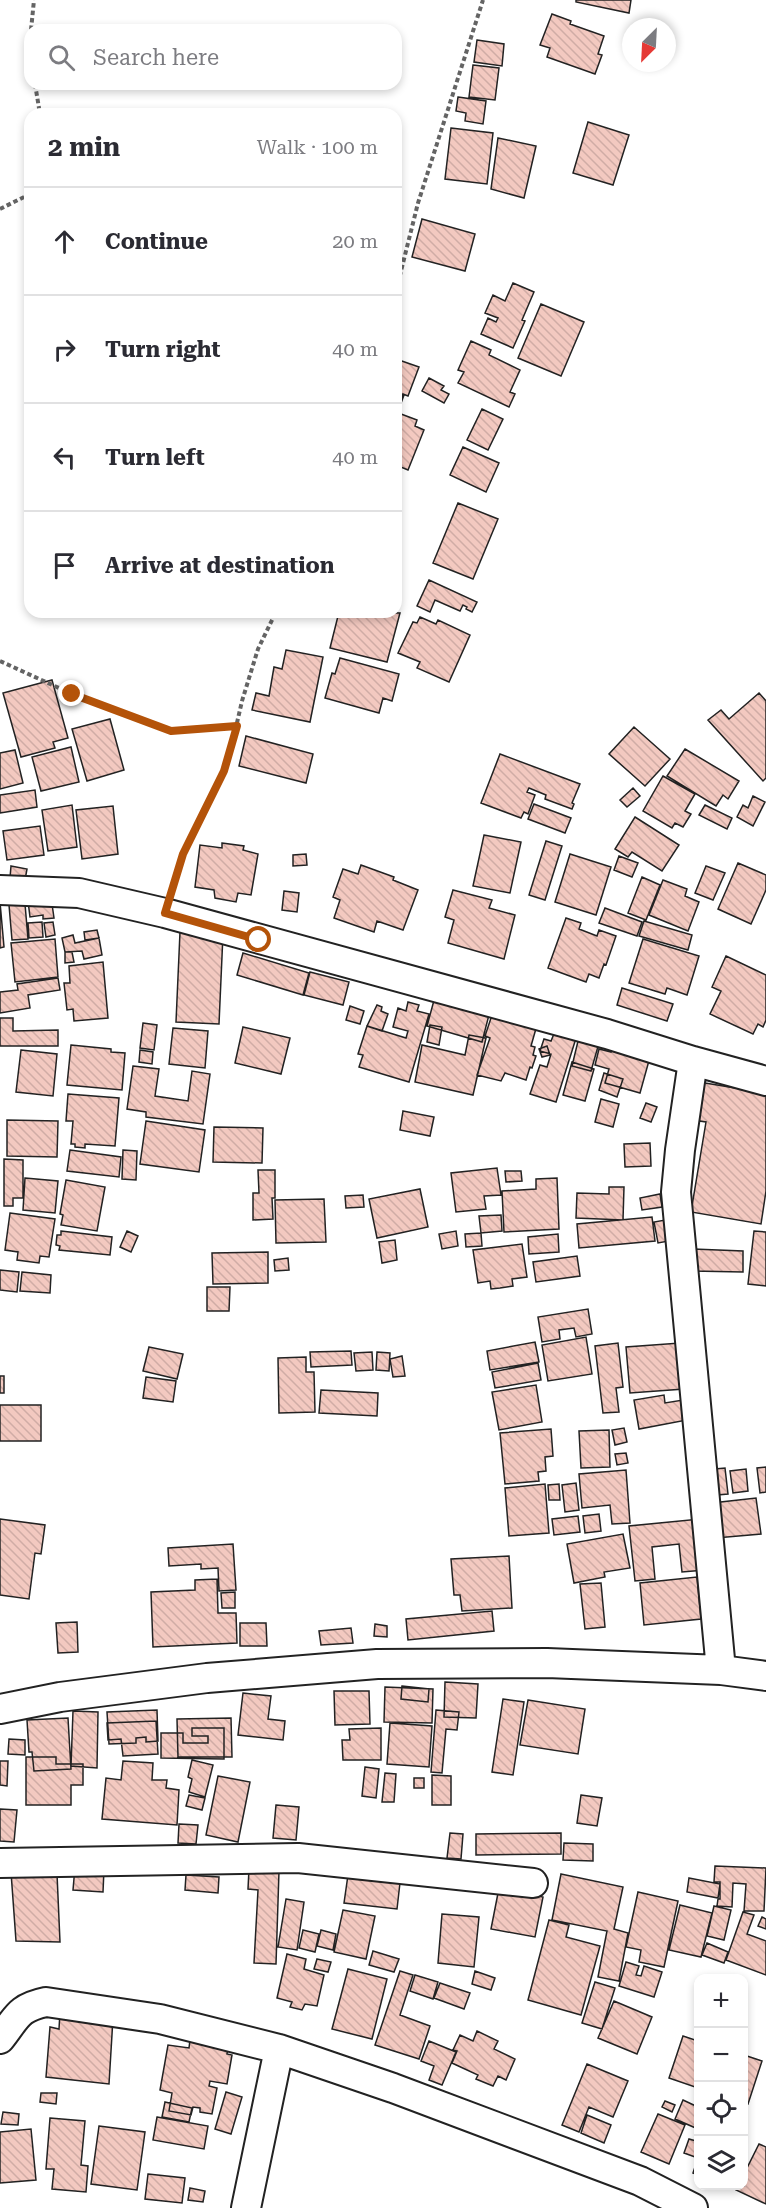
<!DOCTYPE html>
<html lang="en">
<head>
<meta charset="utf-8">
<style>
  :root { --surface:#fff; --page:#f2f2f3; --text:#2b2b33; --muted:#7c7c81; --line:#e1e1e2 }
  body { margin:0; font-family:"Roboto Serif",serif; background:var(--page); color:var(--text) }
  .controls { position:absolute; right:18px; bottom:18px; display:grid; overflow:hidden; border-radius:12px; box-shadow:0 3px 9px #0003 }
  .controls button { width:54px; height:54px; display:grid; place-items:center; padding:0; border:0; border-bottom:2px solid var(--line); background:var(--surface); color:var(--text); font:30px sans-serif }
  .compass { position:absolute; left:622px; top:18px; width:54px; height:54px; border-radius:50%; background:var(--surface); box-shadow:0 3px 9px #0003; rotate:204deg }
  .stop { position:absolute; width:18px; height:18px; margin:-14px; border:4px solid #b45309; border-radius:50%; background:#fff }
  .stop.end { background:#b45309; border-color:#fff; box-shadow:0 2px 6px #0008 }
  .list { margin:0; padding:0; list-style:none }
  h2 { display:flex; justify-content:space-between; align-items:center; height:78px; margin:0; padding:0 24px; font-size:26px }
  h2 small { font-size:20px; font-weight:400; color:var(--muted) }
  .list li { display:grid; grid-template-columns:39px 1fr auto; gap:18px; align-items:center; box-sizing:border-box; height:108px; padding:0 24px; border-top:2px solid var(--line) }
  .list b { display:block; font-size:22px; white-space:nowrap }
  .list em { font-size:20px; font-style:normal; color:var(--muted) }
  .icon { flex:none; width:33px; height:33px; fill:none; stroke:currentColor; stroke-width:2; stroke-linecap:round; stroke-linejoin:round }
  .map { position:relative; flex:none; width:766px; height:2208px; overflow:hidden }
  .search { position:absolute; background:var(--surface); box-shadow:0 3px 9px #0003; left:24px; top:24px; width:378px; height:66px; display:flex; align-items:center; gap:15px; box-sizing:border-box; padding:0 21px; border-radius:18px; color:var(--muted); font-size:22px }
  .panel { position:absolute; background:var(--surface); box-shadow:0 3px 9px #0003; left:24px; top:108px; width:378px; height:510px; border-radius:18px }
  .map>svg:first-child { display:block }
  .building { fill:url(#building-back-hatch); stroke:#222; stroke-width:1.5 }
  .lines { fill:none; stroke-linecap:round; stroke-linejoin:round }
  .minor-casing { stroke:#222; stroke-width:32 }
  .path { stroke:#646464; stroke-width:4; stroke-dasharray:4.5 3; stroke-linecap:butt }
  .minor { stroke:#fff; stroke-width:28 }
  .route { stroke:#b45309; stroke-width:8 }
</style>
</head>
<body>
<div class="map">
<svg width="766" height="2208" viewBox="0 0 766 2208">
  <defs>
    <pattern id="building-back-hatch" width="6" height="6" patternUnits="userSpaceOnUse" patternTransform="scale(1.5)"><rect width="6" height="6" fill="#f3c9c0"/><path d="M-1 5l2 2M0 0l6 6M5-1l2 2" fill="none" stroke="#d0aca5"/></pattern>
  </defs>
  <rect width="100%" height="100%" fill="#fff"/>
  <path class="building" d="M576 0H631L629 13 576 2Z
    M552 14 571 21 570 24 604 36 598 54 602 55 595 74 547 57 550 48 540 45Z
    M477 40 504 44 502 66 474 62Z
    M473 65 499 68 495 100 469 97Z
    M458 97 486 101 483 124 465 121 466 113 456 111Z
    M588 122 629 135 613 185 573 173Z
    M451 128 493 133 487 184 445 179Z
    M498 138 536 146 524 198 491 189Z
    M422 219 475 234 465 271 412 257Z
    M513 283 534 292 522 320 525 321 513 348 481 334 488 318 496 322 498 318 485 313 493 295 505 301Z
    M541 304 584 322 561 376 518 358Z
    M471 341 491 350 489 355 520 370 510 392 515 394 509 407 458 383 464 372 458 370Z
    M396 359 419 367 408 396 403 394 401 399 396 398Z
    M429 378 444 386 441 390 449 394 444 403 422 391Z
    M397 393 404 395 396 417V395Z
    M482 409 503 419 488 450 467 440Z
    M401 414 417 420 415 426 424 430 408 470 396 465V420L398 421Z
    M463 447 499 463 486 492 450 475Z
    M458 503 498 519 473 579 433 563Z
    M429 580 477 602 472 612 466 609 467 607 463 605 460 611 435 600 430 612 417 606Z
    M339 612 400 613 387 662 330 648Z
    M420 617 436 624 438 620 470 635 449 682 417 668 420 662 398 653 413 622 417 623Z
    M286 650 323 657 310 722 252 710 256 693 269 696 274 667 282 669Z
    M340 658 399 674 392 701 383 698 379 713 325 698 332 673 335 674Z
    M52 680 68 738 53 742 55 748 21 757 3 693Z
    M759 693 766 701V778L763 781 708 720 721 710 729 719Z
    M110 719 124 770 87 781 72 729Z
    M634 727 670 759 645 786 609 754Z
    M246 736 313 754 306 783 239 766Z
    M71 747 79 782 41 791 32 757Z
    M685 749 739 781 728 799 723 795 716 806 667 776Z
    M15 750 23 783 0 789V753Z
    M500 754 580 784 572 803 574 804 572 809 545 799 546 795 529 788 527 792 535 795 528 814 524 812 521 818 481 803Z
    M663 776 695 794 685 811 691 814 683 827 675 823 672 828 643 811Z
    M633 788 640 796 627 807 620 800Z
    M35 790 37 807 0 813V795Z
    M753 796 765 802 753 826 737 817 743 805 748 808Z
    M534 804 571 818 565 833 528 819Z
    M72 805 77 847 48 851 42 810Z
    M705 805 732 818 727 829 699 815Z
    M113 806 118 854 82 859 76 810Z
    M635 817 679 845 662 871 632 852 628 857 615 849Z
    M40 826 44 855 7 860 3 831Z
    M484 835 521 842 510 893 473 886Z
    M546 841 562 846 545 900 529 895Z
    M222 843 244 846 243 850 258 854 251 895 238 893 236 902 215 898 214 890 195 887 200 845 222 848Z
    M306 854 307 865 293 866V855Z
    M570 854 611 867 596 915 555 902Z
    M619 856 638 863 632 877 614 870Z
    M738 863 766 875V890L751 924 718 909Z
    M361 865 394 877 393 880 418 890 403 930 377 921 374 932 334 918 340 900 333 897 343 869 358 874Z
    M11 866 27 869 25 880 10 878Z
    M706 866 725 873 713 900 695 893Z
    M642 877 660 885 646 920 628 913Z
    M663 880 687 889 685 896 699 902 688 931 649 915Z
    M453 890 492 900 489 908 515 915 504 959 448 943 454 920 445 917Z
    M284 891 299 893 297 912 282 910Z
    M51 897 54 918 43 919V915L30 917 28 901Z
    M0 902 4 947 0 948Z
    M25 904 28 939 12 940 9 905Z
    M605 908 642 922 637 936 599 923Z
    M566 918 581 923 579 929 597 936 599 930 616 936 606 965 604 964 599 978 589 974 586 982 548 968Z
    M644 921 692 935 688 950 639 936Z
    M42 922 43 937 29 938 28 923Z
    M53 922 55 935 46 937 44 923Z
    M97 930 99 938 85 940 84 932Z
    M180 932 223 934 219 1024 176 1022Z
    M73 935 75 943 99 938 102 955 84 959 82 951 65 952 62 938Z
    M55 939 58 977 15 982 11 943Z
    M643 939 699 956 687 995 667 988 665 994 629 983Z
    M65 952H72L74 962 65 963Z
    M243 953 309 973 303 995 237 975Z
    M726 956 766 975V1020L763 1027 758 1024 753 1034 710 1014 721 991 712 987Z
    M103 962 108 1018 74 1021 73 1009 67 1010 64 983H70L69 966Z
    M310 972 349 982 343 1005 304 995Z
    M58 978 60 990 28 995 30 1008 0 1013V992L18 990 17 984Z
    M622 988 673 1004 667 1021 617 1005Z
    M436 993 491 1007 482 1042 427 1026Z
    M408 1002 419 1005 417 1011 429 1014 409 1082 359 1067 363 1055 358 1054 367 1026 406 1038 408 1031 393 1027 398 1008 406 1011Z
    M377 1005 382 1007 381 1011 388 1014 382 1031 367 1026Z
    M350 1006 364 1011 360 1024 346 1020Z
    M492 1015 537 1025 531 1046 535 1047 533 1055 536 1056 532 1068 530 1067 526 1080 505 1073 501 1081 477 1075 490 1038 485 1036Z
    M0 1018H13V1031L58 1030V1046H0Z
    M143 1023 157 1025 154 1050 140 1048Z
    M430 1025 442 1027 439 1045 427 1042Z
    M243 1027 290 1038 281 1074 235 1063Z
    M173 1028 208 1031 205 1068 169 1064Z
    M556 1029 577 1035 556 1102 530 1094 540 1065 547 1067 551 1054 540 1051 544 1039 551 1041Z
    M469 1035 486 1038 473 1095 415 1082 422 1045 465 1055Z
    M579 1037 599 1043 591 1071 572 1066Z
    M71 1045 111 1049V1052L125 1053 122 1090 67 1085Z
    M547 1046 550 1055 542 1057 539 1049Z
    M612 1046 650 1057 640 1093 605 1083 609 1069 595 1065 599 1049 611 1052Z
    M21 1050 57 1054 53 1096 16 1092Z
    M140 1050 153 1052 152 1064 139 1062Z
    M572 1062 594 1069 585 1101 563 1095Z
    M133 1066 159 1069 155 1096 188 1101 192 1071 210 1074 203 1124 146 1117V1112L127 1109Z
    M604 1073 623 1079 617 1097 599 1090Z
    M699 1082 766 1093V1191L761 1224 691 1212 706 1122 693 1120Z
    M68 1094 119 1098 115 1146 85 1144V1148L75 1147V1144H71L73 1121H66Z
    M601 1099 619 1104 613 1127 595 1122Z
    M646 1103 657 1107 651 1122 640 1118Z
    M403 1111 434 1117 430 1136 400 1130Z
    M7 1120 58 1121 57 1157 7 1156Z
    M146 1121 205 1130 199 1172 140 1164Z
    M214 1127 263 1128 262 1163 213 1162Z
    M650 1143 651 1166 625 1167 624 1144Z
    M70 1150 121 1157 119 1177 67 1171Z
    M123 1150 137 1151 136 1180 122 1179Z
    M4 1159 23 1160V1198H13V1206H4Z
    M497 1168 501 1195 484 1196 486 1209 456 1212 451 1173Z
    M258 1170H275V1198H272L273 1219 253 1220V1193H259Z
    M505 1171H521L522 1181 506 1182Z
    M25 1178 58 1181 55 1213 23 1210Z
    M557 1178 559 1229 504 1232 502 1191 536 1189V1179Z
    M66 1180 105 1187 97 1231 61 1225 63 1215 60 1214Z
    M609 1187H624L623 1220 576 1218 577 1193 609 1194Z
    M420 1189 428 1227 377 1238 369 1199Z
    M660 1194 662 1207 642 1210 640 1198Z
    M363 1195 364 1207 346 1208 345 1196Z
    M324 1199 326 1242 276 1243 275 1200Z
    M10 1213 55 1219 49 1257 40 1256 39 1263 17 1260 18 1252 5 1250Z
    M501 1215 502 1231 481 1233 479 1216Z
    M652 1217 655 1241 579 1248 577 1224Z
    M665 1220 669 1241 658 1243 654 1222Z
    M61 1231 112 1237 110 1255 59 1250 60 1246 56 1245 57 1235H61Z
    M127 1231 138 1236 131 1252 120 1247Z
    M456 1231 458 1246 442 1249 439 1234Z
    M754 1231 766 1232V1286L748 1284Z
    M481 1233 482 1246 466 1247 465 1234Z
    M558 1234 559 1252 529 1254 528 1237Z
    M395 1240 397 1260 382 1263 379 1242Z
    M522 1244 527 1277 512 1279 513 1286 500 1288 491 1289 490 1281 478 1283 473 1250Z
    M693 1249 743 1251V1272L692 1271Z
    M268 1252V1283L213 1284 212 1253Z
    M577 1256 580 1276 536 1282 533 1262Z
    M288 1258 289 1270 275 1271 274 1260Z
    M0 1270 19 1272 17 1292 0 1290Z
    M22 1272 51 1275 50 1293 20 1291Z
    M207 1287H230L229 1311H207Z
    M588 1309 592 1334 576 1337 574 1328 559 1330 560 1339 542 1342 538 1317Z
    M586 1337 592 1374 548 1381 542 1345Z
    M535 1342 539 1362 490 1370 487 1351Z
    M618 1343 623 1387 616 1388 619 1412 603 1413 595 1346Z
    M680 1343 684 1389 630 1393 626 1347Z
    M149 1347 183 1354 177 1379 143 1371Z
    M351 1351 352 1365 311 1367 310 1352Z
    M372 1352 373 1370 356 1371 354 1353Z
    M377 1352 390 1353 389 1371 376 1370Z
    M402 1356 405 1376 393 1377 390 1359Z
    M306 1357V1372H314L315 1412 279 1413 278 1358Z
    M538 1363 541 1380 495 1388 492 1372Z
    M0 1376H4V1393H0Z
    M146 1377 176 1381 173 1402 143 1398Z
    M536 1385 542 1422 499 1430 492 1392Z
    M321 1390 378 1393 377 1416 319 1413Z
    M664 1395 665 1403 683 1400 687 1420 639 1429 634 1400Z
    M0 1405H41V1441H0Z
    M624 1428 627 1442 615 1445 612 1430Z
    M551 1429 553 1456 545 1457 546 1471 538 1472 539 1481 505 1484 500 1433Z
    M609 1430 610 1467 581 1468 579 1431Z
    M626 1453 628 1463 617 1465 615 1454Z
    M766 1467V1492L760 1493 757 1468Z
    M725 1468 728 1494 706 1496 704 1470Z
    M746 1469 748 1491 733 1493 730 1471Z
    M626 1470 630 1523 612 1524 610 1505 582 1508 579 1474Z
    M576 1483 579 1510 565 1512 562 1485Z
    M545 1484 549 1533 509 1536 505 1488Z
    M559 1484 560 1500H549L548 1485Z
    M756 1498 761 1534 716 1538 712 1503Z
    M599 1514 601 1531 585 1533 583 1516Z
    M578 1516 580 1532 554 1535 552 1519Z
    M0 1519 45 1525 41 1554 35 1553 29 1599 0 1595Z
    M700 1519 705 1570 682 1572 679 1544 652 1547 655 1579 635 1581 629 1526Z
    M623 1534 630 1568 604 1572 605 1577 574 1583 567 1544Z
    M233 1544 236 1590 219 1591 218 1568 201 1569V1564L169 1566 168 1548Z
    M509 1556 512 1608 462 1611 460 1595H454L451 1559Z
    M697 1577 701 1619 644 1625 640 1583Z
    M217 1579 218 1613H236L237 1643 153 1647 151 1592 195 1590V1580Z
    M601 1583 605 1627 585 1629 580 1584Z
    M235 1592V1608H222L221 1593Z
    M492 1611 494 1631 408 1640 406 1619Z
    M77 1622 78 1652 58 1653 56 1623Z
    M240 1623H266L267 1646H240Z
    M375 1624 387 1626V1637L374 1636Z
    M351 1628 353 1643 321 1645 319 1631Z
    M445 1682 478 1684 476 1718 444 1717Z
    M402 1686 429 1689 428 1702 401 1699Z
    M385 1687 433 1689 432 1723 384 1722Z
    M334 1691H369L370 1724 335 1725Z
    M243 1693 271 1696 268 1719 285 1721 283 1740 238 1735Z
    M503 1699 524 1702 513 1775 492 1772Z
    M528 1700 585 1709 578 1754 520 1745Z
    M157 1710 158 1741 146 1742V1737L136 1738V1743L109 1744 107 1712Z
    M436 1710 459 1712 457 1730 446 1729 442 1773 431 1772Z
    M73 1711 98 1712 97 1768 71 1766Z
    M68 1718 71 1769 34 1771 32 1752H29L27 1720Z
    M231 1718 232 1757H178L177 1719Z
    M156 1721 158 1754 123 1756 121 1739 108 1740 107 1723Z
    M390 1723 432 1726 429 1767 387 1764Z
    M192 1728H224V1759L161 1758V1733H183V1743H208V1736H192Z
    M381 1728V1760H343L342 1740H350L349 1729Z
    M9 1739 25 1740V1755L8 1754Z
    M26 1757H56V1764H83V1785H71V1805H26Z
    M192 1760 213 1765 205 1797 189 1792 192 1779 188 1777Z
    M0 1761H8L7 1786 0 1785Z
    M123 1761 153 1763 152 1780H167L166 1788 179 1790 177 1825 102 1819 106 1778 121 1780Z
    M365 1767 379 1769 376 1798 362 1796Z
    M385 1773 396 1774 394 1802H382Z
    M432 1775 451 1776V1805H432Z
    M218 1776 250 1782 238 1842 206 1835Z
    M414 1778H424V1788H414Z
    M189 1795 205 1798 202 1810 186 1806Z
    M581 1795 602 1798 597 1826 577 1823Z
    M276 1805 299 1807 296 1840 273 1838Z
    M0 1809 17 1810 14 1842 0 1841Z
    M179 1824 198 1825 196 1844 178 1843Z
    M450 1833 463 1834 461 1859 447 1858Z
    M561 1833V1854L476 1855V1834Z
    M564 1843 593 1844V1861L563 1860Z
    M715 1866 766 1868 764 1911H744L746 1884 733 1883 732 1907 717 1906 718 1899H720V1882H714Z
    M75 1867 104 1869 103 1892 73 1890Z
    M249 1869 279 1871 276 1964 254 1963 258 1890 248 1889Z
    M11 1872 57 1874 60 1942 16 1941Z
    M401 1874 397 1909 344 1903 348 1875Z
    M561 1874 623 1887 614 1929 628 1933 619 1981 598 1977 607 1931 552 1920Z
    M186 1875 219 1877 218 1893 185 1890Z
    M689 1878 720 1884 718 1898 687 1892Z
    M499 1888 543 1897 535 1937 491 1929Z
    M638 1892 678 1901 664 1967 639 1962 641 1950 626 1947Z
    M286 1899 304 1902 297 1950 278 1947Z
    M680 1905 712 1913 701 1957 669 1950Z
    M714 1906 731 1910 724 1940 707 1936Z
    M343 1910 375 1916 366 1959 334 1952Z
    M743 1912 754 1915 747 1934 766 1941V1975L726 1960Z
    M442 1914 479 1917 474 1967 438 1963Z
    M762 1917 766 1919V1929L758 1926Z
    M549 1920 569 1925 566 1937 600 1946 581 2015 528 2000Z
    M303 1930 319 1934 315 1952 299 1948Z
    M321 1930 336 1934 333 1950 317 1946Z
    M707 1943 728 1952 724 1963 702 1955Z
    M373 1951 399 1959 394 1972 369 1965Z
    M287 1954 306 1959 304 1969 324 1975 317 2006 305 2004 302 2010 290 2007 292 2002 277 1998Z
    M317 1959 331 1962 328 1972 314 1969Z
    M626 1962 639 1966 636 1975 641 1976 644 1966 662 1972 654 1997 619 1986Z
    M348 1969 387 1979 372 2039 332 2029Z
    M400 1971 413 1975 400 2015 430 2026 419 2059 375 2045Z
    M475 1971 495 1978 491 1990 472 1984Z
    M415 1975 438 1982 433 1999 410 1991Z
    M595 1982 615 1988 602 2029 582 2023Z
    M440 1983 470 1993 464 2009 434 1998Z
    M614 2001 652 2017 637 2054 598 2038Z
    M60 2012 113 2018 109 2084 46 2077 50 2027 59 2029Z
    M477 2031 498 2041 494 2049 515 2059 506 2080 498 2076 493 2086 476 2079 478 2075 452 2063 457 2051 453 2050 460 2035 473 2041Z
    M683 2036 698 2041V2088L669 2078Z
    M190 2040 228 2047 227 2054 232 2055 227 2084 210 2081 209 2086 217 2088 212 2114 200 2112V2108L193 2107 191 2115 169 2111 172 2093 160 2090 168 2045 189 2048Z
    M429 2041 456 2052 442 2085 429 2080 434 2066 421 2061Z
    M744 2055 762 2061 748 2104 744 2102Z
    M587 2064 628 2081 613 2117 589 2107 579 2132 562 2125Z
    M226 2092 242 2097 231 2134 215 2129Z
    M41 2093H57L56 2104 40 2102Z
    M683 2100 698 2107V2129L675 2119Z
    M665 2101 675 2105 672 2112 662 2107Z
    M165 2102 192 2108 189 2122 162 2117Z
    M3 2112 19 2114 18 2125 1 2124Z
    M658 2114 685 2125 669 2164 641 2152Z
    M587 2115 611 2125 604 2143 581 2133Z
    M157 2117 208 2126 204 2149 153 2140Z
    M50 2118 85 2121 81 2165 88 2166 86 2192 52 2189 54 2169H46Z
    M99 2126 145 2132 137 2190 91 2184Z
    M31 2129 36 2180 0 2183V2132Z
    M698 2135V2175L693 2173 698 2158 684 2153 689 2139 696 2141Z
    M759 2144 766 2147V2204L736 2190 738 2186H744V2174Z
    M148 2174 185 2178 182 2203 145 2199Z
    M190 2188 205 2191 203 2202 188 2200Z"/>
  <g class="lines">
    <defs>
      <path id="minor" d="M0 890 79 893 165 913 607 1034 693 1061 766 1081
        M693 1061 680 1150 676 1192 721 1670
        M0 1709 60 1697 207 1678 377 1664 547 1663 721 1670 766 1676
        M0 1863 298 1858 533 1883
        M0 2039C17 2018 17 2008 46 2002L160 2019 279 2049 393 2088 640 2181 693 2208
        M246 2208 279 2049"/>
    </defs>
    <use href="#minor" class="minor-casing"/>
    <path class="path" d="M31 30 34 0
      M30 36V50
      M35 84 40 114
      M0 209 30 194
      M396 291 418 203 483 0
      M0 661 72 694 171 731 237 726
      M174 883 183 854 224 771 231 749 242 701 258 649 276 612"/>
    <use href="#minor" class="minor"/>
  </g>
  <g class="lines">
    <path class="route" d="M72 694 171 731 237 726 224 771 183 854 165 913 259 940"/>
  </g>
</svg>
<div class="controls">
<button>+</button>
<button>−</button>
<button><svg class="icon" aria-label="locate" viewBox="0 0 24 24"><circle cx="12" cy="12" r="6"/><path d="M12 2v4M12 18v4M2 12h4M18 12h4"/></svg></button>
<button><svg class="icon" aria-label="layers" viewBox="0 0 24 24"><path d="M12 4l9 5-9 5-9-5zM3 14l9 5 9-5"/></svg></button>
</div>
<svg class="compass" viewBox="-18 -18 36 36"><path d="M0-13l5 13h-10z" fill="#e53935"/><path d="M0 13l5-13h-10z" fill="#7c7c81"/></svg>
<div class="stop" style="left:259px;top:940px"></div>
<div class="stop end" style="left:72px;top:694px"></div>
<div class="search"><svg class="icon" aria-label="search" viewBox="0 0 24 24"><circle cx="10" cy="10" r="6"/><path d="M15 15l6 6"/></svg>Search here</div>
<section class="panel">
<h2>2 min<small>Walk · 100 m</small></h2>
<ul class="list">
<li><svg class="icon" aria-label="ahead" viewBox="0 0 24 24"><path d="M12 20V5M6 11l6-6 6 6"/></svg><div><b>Continue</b></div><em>20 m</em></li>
<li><svg class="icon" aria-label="right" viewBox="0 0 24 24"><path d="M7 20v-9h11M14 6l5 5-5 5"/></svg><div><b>Turn right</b></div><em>40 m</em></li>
<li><svg class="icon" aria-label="left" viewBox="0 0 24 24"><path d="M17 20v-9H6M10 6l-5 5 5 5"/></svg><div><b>Turn left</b></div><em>40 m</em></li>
<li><svg class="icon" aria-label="arrive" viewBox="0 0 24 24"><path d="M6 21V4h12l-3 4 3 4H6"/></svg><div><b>Arrive at destination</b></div></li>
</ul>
</section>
</div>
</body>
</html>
